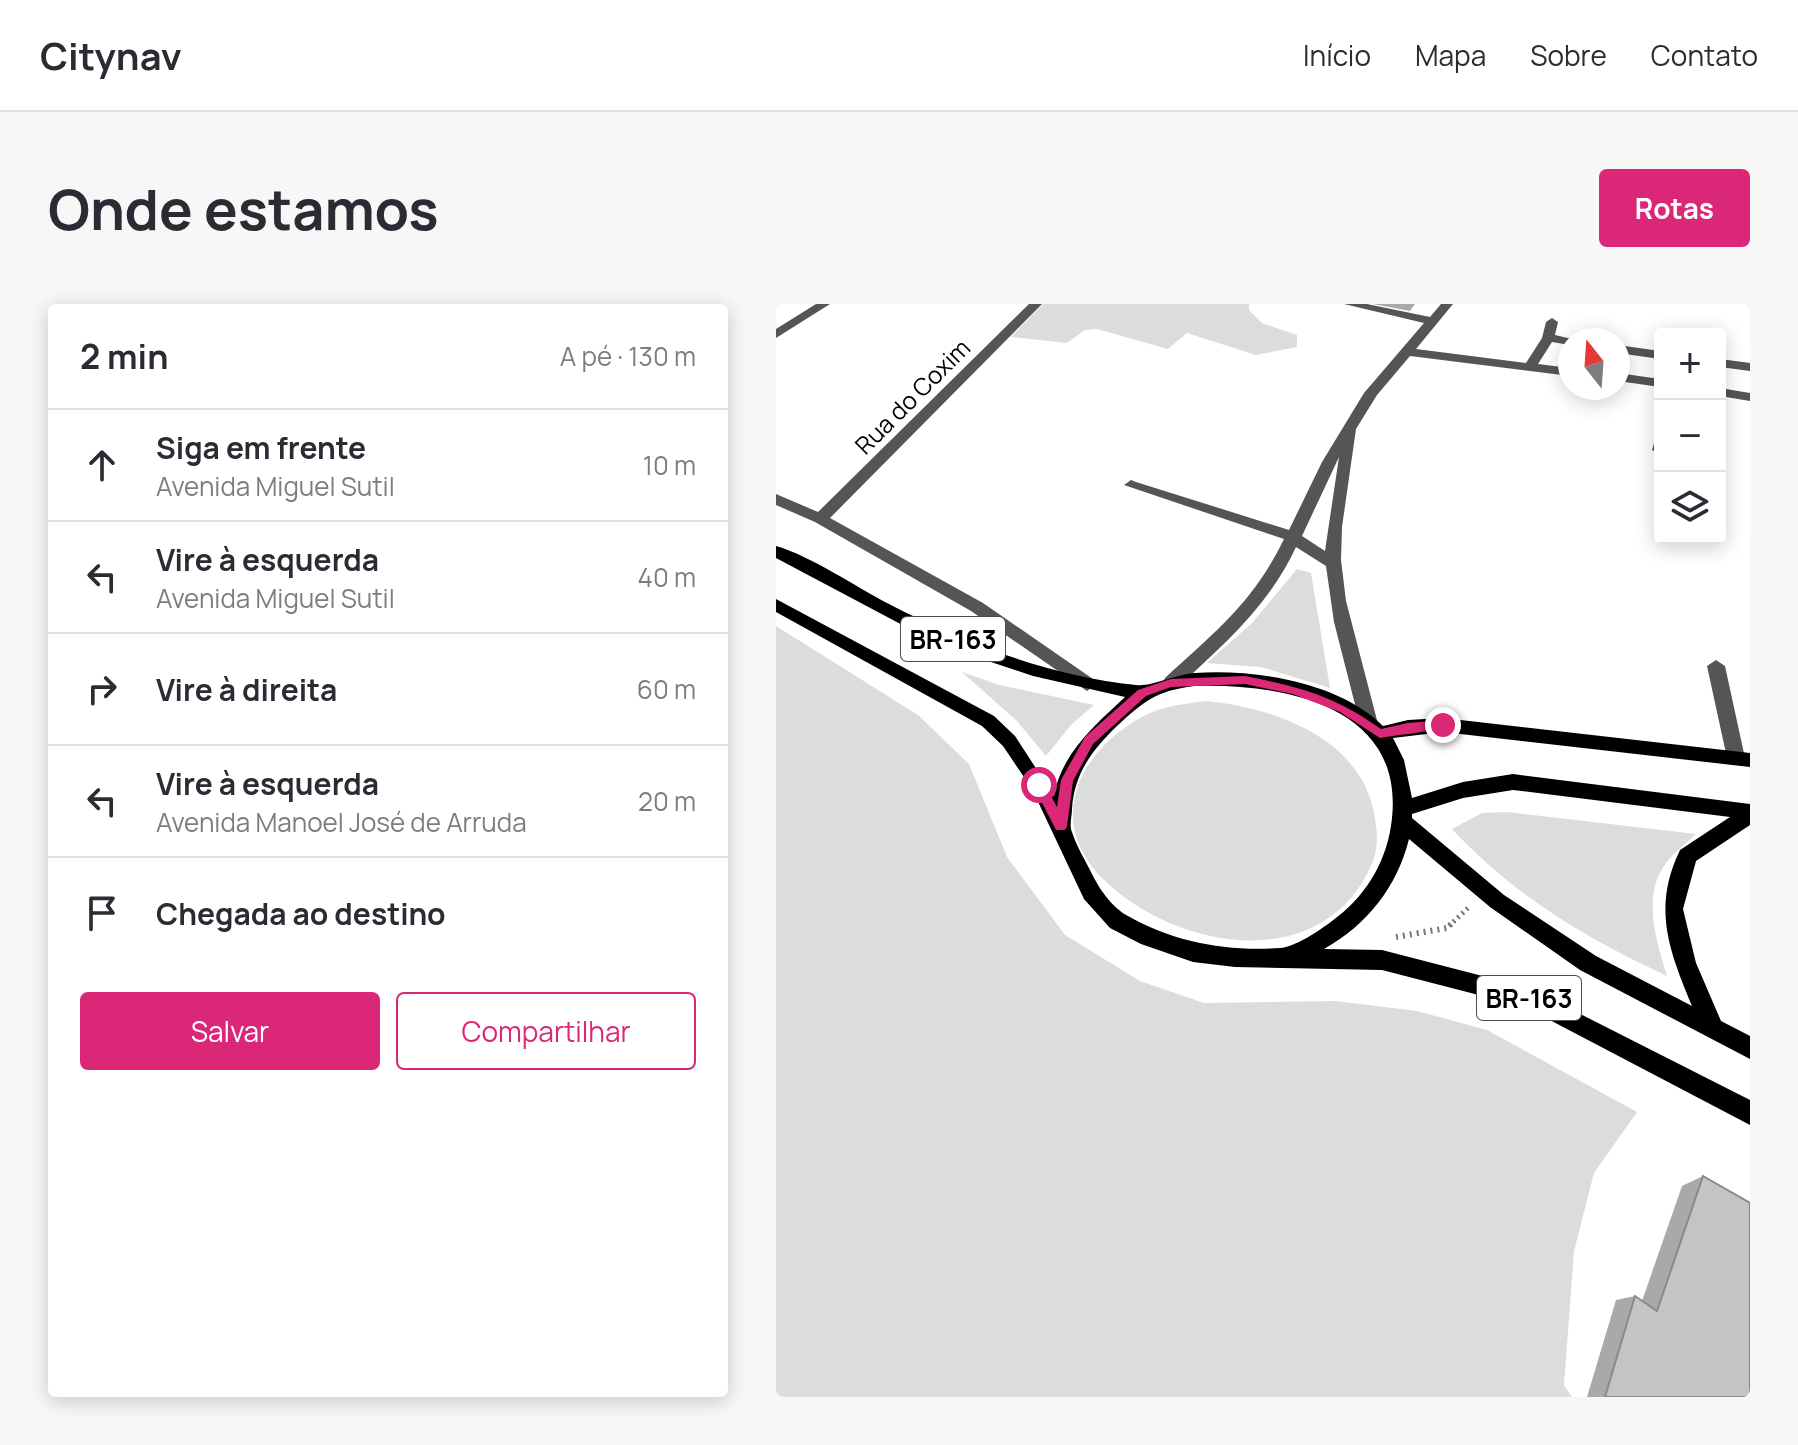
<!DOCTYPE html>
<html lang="pt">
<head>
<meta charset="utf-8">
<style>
  :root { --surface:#fff; --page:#f7f7f7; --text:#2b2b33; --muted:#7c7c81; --line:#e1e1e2; --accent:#db2777 }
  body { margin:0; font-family:Manrope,sans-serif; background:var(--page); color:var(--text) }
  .controls { position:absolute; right:24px; top:24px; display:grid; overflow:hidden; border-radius:8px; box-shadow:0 4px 20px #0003 }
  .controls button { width:72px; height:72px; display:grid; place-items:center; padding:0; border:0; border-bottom:2px solid var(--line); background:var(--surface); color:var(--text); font:40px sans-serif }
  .compass { position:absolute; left:782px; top:24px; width:72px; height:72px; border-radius:50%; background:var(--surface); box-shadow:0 4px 20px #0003; rotate:343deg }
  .stop { position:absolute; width:24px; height:24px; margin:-18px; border:6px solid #db2777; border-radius:50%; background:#fff }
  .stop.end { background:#db2777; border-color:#fff; box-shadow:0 2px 8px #0008 }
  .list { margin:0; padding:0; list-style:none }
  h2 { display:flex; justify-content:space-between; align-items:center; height:104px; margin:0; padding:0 32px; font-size:34px }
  h2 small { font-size:26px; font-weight:400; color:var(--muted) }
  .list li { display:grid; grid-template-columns:52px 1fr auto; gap:24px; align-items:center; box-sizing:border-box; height:112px; padding:0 32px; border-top:2px solid var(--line) }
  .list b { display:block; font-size:30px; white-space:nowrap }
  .list p { margin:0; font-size:26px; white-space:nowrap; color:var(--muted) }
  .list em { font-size:26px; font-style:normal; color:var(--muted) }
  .actions { display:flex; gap:16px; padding:24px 32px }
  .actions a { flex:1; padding:18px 0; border:2px solid var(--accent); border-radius:8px; text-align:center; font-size:28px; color:var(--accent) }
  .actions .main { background:var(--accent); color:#fff }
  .icon { flex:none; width:44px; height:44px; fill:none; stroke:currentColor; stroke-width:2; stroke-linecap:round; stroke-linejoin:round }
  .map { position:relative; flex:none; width:974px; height:1093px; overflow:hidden; border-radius:8px }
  header { display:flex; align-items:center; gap:48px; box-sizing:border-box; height:112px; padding:0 40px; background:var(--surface); border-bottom:2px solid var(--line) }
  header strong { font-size:38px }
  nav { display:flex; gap:44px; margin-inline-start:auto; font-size:28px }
  .intro { display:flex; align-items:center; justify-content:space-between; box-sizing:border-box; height:192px; padding:0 48px }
  h1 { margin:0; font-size:56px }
  .button { padding:20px 36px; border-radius:8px; background:var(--accent); color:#fff; font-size:28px; font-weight:700 }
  main { display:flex; gap:48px; padding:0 48px }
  aside { flex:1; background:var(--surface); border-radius:8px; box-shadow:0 4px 20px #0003 }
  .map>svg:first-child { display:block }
  .green { fill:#dcdcdc }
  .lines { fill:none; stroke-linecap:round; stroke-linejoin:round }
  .path-far1 { stroke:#777; stroke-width:5; stroke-dasharray:2 4; stroke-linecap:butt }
  .path { stroke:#777; stroke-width:6; stroke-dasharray:2 5; stroke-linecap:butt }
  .minor { fill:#555; fill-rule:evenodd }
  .major { fill:#000; fill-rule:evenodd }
  .wall { fill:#a9a9a9 }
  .building { fill:#c4c4c4; stroke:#898989; stroke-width:2 }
  .route { fill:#db2777 }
  .labels { text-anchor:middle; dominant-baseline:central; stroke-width:6; stroke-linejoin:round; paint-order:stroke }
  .far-street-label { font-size:24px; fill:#000; stroke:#fff }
  .shield { fill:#fff; stroke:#4c4c4c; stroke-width:2 }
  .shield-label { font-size:26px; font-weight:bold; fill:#000 }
</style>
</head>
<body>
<header>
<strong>Citynav</strong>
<nav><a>Início</a><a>Mapa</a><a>Sobre</a><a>Contato</a></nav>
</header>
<div class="intro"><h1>Onde estamos</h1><a class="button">Rotas</a></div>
<main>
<aside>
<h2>2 min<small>A pé · 130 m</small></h2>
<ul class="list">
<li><svg class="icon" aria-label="ahead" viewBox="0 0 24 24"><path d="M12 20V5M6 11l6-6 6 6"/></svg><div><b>Siga em frente</b><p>Avenida Miguel Sutil</p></div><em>10 m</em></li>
<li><svg class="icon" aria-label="left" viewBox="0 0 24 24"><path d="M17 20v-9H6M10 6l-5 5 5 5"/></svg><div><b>Vire à esquerda</b><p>Avenida Miguel Sutil</p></div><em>40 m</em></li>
<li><svg class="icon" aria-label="right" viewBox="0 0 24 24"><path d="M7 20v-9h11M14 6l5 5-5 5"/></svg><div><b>Vire à direita</b></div><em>60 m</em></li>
<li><svg class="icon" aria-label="left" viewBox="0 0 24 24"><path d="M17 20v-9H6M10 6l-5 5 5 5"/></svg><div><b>Vire à esquerda</b><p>Avenida Manoel José de Arruda</p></div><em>20 m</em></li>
<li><svg class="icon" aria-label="arrive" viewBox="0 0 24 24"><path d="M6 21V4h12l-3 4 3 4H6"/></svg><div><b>Chegada ao destino</b></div></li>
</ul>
<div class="actions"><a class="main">Salvar</a><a>Compartilhar</a></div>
</aside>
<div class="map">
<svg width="974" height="1093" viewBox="0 0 974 1093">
  <rect width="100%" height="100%" fill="#fff"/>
  <path class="green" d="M267 0H473V6L486 19 521 31V43L480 51 411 29 392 45 321 25 309 26 291 39 235 33Z
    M521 265 535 269 554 384 485 363 431 359 476 319Z
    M0 322 142 411 193 460 231 553 289 631 364 677 428 699 559 697 641 707 711 726 861 808 818 869 798 947 788 1081 796 1093H0Z
    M186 368 223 381 318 401 295 421 270 452 240 416Z
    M430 397C500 404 588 435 599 515 602 530 602 548 595 562 545 672 399 646 327 575 269 517 302 448 366 413 386 402 408 400 430 397Z
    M731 508 920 530C910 540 896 550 888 562 866 594 881 639 891 672 807 633 740 593 676 525L706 509Z"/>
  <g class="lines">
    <path class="path-far1" d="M673 622 693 603"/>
    <path class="path" d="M620 633 671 624 675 620"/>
    <path class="minor" d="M40 0H54L0 34V25Z
      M253 0H266L54 214 207 299 317 375 320 380 311 387 195 307 39 218 0 201V190L42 208Z
      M568 0H591L654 13 665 0H677L640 45 750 59 766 34 770 18 776 14 782 18 779 31 800 36H794V41L776 38 762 60 794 64V72L634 52 601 91 580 125 566 223 565 256 570 297 602 420 593 427 584 420 558 318 550 262 520 243C492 303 449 339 401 384H389L386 379 389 374C439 328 477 299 508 235L348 181 355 176 360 178 513 226 546 158 588 89 648 19ZM563 153 549 247 526 232Z
      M842 41 884 47V55L842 49Z
      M944 55 974 59V67L944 63Z
      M842 69 884 75V83L842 77Z
      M944 84 974 89V97L944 92Z
      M884 135V150H883L876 146 879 136Z
      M940 356 949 362 969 454 960 461 951 454 931 362Z"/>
    <path class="major" d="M0 242C35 252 80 283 113 300 190 340 274 372 360 381 375 383 401 370 419 369 479 365 563 378 607 422L632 416 667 414 974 449V463L667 428 617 434 628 456 636 494 687 478 737 470 974 500V521L920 557 907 605 920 659 945 717 974 732V755L804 666 714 603 633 535C621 583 591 621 548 645L606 646 753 684 974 796V821L749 703 606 666 459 663 417 658 365 640 334 624 308 595 256 485 227 442 206 422 0 308V295L218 412 239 432 278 492C285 450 319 421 349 393L257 372 188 349 132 324 0 254ZM418 382C511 379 633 403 615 522 609 561 588 594 556 617 543 627 519 643 504 644 452 648 397 638 352 612 335 603 322 583 314 566 308 554 300 541 296 528 293 522 296 512 296 505 298 470 316 446 341 422 368 397 380 387 418 382ZM737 486 954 513 904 546C876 604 893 646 916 702L820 652 728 591 636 514V510L687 494Z"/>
  </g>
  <path class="wall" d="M597 0H639L634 7Z
    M927 872 974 1093H811L840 996 859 992 866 997 906 882Z"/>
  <path class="building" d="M927 872 974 899V1093H829L859 992 881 1007Z"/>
  <path class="route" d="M469 372C524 383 559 392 605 425L632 419 667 416 673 421C665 427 619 431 604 434L564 408 517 390 469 380 395 383 370 392 317 440 297 477 291 522 289 526H280L257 481 258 477H267L281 503 285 476 309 433 362 386 395 375Z"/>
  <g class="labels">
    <g class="far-street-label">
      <text transform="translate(136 92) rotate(-45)">Rua do Coxim</text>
    </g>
    <g class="shield">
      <rect x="125" y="313" width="104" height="44" rx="6"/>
      <rect x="701" y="672" width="104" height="44" rx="6"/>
    </g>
    <g class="shield-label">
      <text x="177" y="335">BR-163</text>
      <text x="753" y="694">BR-163</text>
    </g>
  </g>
</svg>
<div class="controls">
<button>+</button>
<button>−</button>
<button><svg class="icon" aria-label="layers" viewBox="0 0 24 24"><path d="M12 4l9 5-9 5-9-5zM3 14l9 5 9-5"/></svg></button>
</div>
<svg class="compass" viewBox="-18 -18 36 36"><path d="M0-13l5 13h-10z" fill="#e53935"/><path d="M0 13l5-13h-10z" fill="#7c7c81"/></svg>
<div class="stop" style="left:263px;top:481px"></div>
<div class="stop end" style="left:667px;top:421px"></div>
</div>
</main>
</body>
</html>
